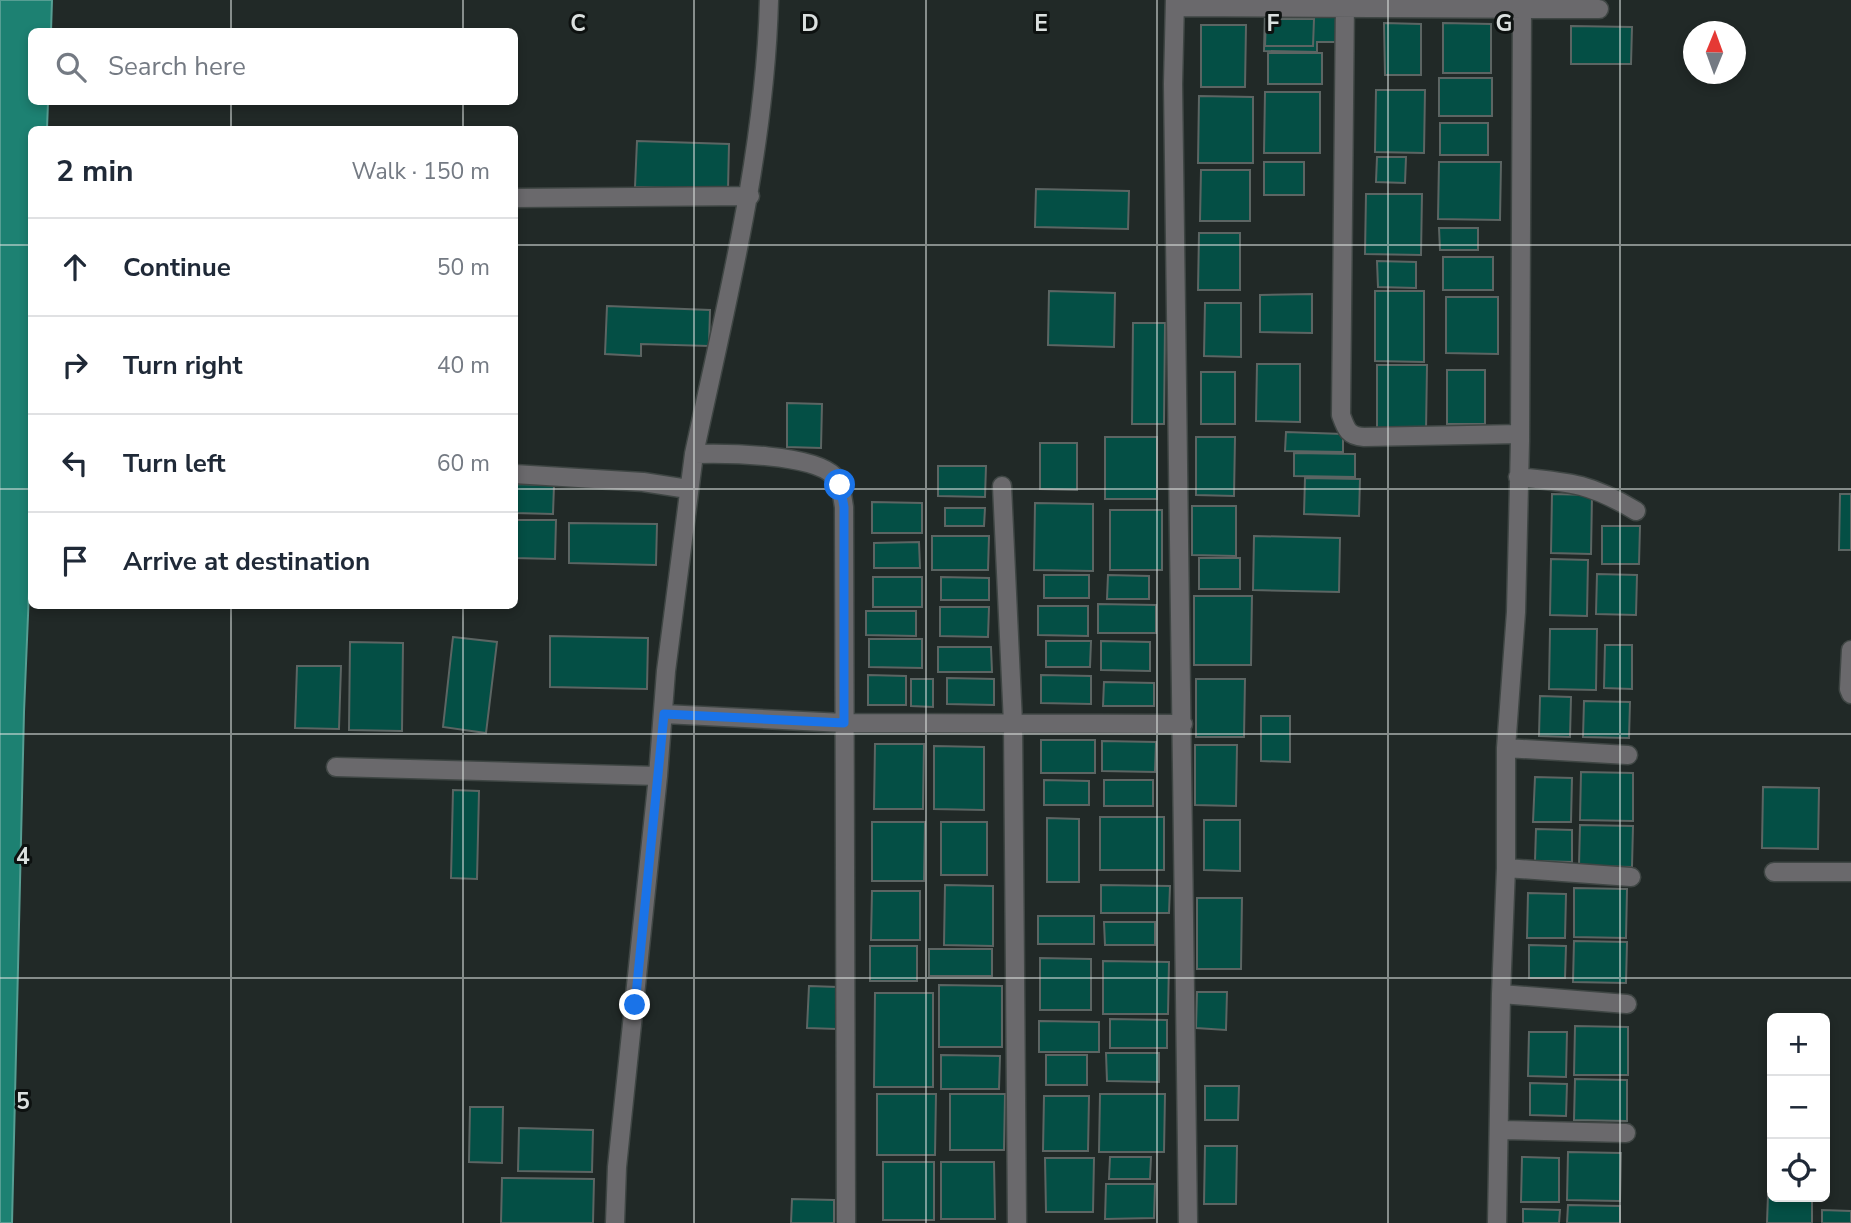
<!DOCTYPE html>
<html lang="en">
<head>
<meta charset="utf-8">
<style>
  :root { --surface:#fff; --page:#f2f2f3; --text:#1f2937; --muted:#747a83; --line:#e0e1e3 }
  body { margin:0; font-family:"Nunito Sans",sans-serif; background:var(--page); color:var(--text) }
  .controls { position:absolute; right:21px; bottom:21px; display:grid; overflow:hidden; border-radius:10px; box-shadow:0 4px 10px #0003 }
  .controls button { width:63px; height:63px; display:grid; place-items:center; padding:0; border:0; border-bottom:2px solid var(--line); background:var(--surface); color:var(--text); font:35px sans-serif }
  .compass { position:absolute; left:1683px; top:21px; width:63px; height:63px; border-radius:50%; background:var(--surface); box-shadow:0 4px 10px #0003; rotate:1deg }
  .stop { position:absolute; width:21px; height:21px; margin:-16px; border:5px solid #1a73e8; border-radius:50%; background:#fff }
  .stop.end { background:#1a73e8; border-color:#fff; box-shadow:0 2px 7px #0008 }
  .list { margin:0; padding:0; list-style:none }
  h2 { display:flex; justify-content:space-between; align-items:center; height:91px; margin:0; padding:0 28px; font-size:30px }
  h2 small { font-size:23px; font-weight:400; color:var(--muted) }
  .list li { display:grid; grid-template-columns:46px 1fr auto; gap:21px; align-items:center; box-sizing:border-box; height:98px; padding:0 28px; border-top:2px solid var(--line) }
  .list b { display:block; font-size:26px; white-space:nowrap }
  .list em { font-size:23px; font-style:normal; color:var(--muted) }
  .icon { flex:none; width:38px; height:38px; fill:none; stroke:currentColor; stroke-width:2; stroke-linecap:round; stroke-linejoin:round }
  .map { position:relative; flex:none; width:1851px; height:1223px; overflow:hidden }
  .search { position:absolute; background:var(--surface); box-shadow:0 4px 10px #0003; left:28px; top:28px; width:490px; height:77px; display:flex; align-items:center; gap:18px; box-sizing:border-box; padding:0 24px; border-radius:10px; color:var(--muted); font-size:26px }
  .panel { position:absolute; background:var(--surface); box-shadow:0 4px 10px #0003; left:28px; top:126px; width:490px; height:483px; border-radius:10px }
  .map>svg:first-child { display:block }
  .water { fill:#1d8172; stroke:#569e93; stroke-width:2 }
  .building { fill:#044f45; stroke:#5c6563; stroke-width:2 }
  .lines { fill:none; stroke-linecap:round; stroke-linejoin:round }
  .minor-casing { stroke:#3f4644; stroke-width:21 }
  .minor { stroke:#6a696c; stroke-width:18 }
  .route { stroke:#1a73e8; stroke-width:9 }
  .grid { fill:none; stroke:#dbe0df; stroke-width:2; stroke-opacity:0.55 }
  .grid-label { font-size:23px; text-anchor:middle; font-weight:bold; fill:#dbe0df; stroke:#0d1110; stroke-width:6; stroke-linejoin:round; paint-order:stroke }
</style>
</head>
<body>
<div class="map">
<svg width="1851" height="1223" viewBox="0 0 1851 1223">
  <rect width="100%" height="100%" fill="#212927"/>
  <path class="water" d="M0 0H52L51 31 32 32V102H48L47 129 32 130V519L24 712 12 1223H0Z"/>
  <path class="building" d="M1265 11 1338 12V42H1317V52L1264 51Z
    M1266 19H1314L1313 46H1265Z
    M1384 23 1421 24V75H1385Z
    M1443 23 1491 24V73H1443Z
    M1201 25H1246L1245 87H1201Z
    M1571 26 1632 27 1631 64H1571Z
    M1268 53H1322V84H1268Z
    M1439 78H1492V116H1439Z
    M1376 90H1425L1424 153 1375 152Z
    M1265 92H1320V153H1264Z
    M1199 96 1253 97V163H1198Z
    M1440 123H1488V155H1440Z
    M637 141 729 144 728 190 635 187Z
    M1377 157H1406L1405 183 1376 182Z
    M1264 162H1304V195H1264Z
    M1439 162H1501L1500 220 1438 219Z
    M1201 170H1250V221H1200Z
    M1036 189 1129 191 1128 229 1035 227Z
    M1366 194H1422L1421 255 1365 254Z
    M1439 228H1478V250H1440Z
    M1199 233H1240V290H1198Z
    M1443 257H1493V290H1443Z
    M1377 261 1416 262V288L1378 287Z
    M1049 291 1115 293 1114 347 1048 345Z
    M1375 291H1424V362L1375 361Z
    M1312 294V333L1260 332V295Z
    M1446 297H1498V354L1446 353Z
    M1205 303H1241V357L1204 356Z
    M607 306 710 310 709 346 641 344V356L605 354Z
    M1133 323H1165L1164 424H1132Z
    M1257 364H1300V422L1256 421Z
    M1377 365H1427L1426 432H1377Z
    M1447 370H1485V424H1447Z
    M1201 372H1235V424H1201Z
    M787 403 822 404 821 448 787 447Z
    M1286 432 1343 434V452L1285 451Z
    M1105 437H1157V499H1105Z
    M1196 437H1235L1234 496 1196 495Z
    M1040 443H1077V490L1040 489Z
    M1294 453 1355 454V477L1294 476Z
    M938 466H986L985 497 938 496Z
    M1305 478 1360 479 1359 516 1304 514Z
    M514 484 554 485 553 514 514 513Z
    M1552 494 1592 495 1591 554 1551 553Z
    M1840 494H1851V550H1839Z
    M872 502 922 503V533H872Z
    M1035 503 1093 504V571L1034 570Z
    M1192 506H1236V556L1192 555Z
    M945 508H985L984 526H945Z
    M1110 510H1162V570H1110Z
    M514 520H556L555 559 514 558Z
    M569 523 657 524 656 565 569 563Z
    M1602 526H1640L1639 564H1602Z
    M932 536H989L988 570H932Z
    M1254 536 1340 538 1339 592 1253 590Z
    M919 542 920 568H874V543Z
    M1199 558H1240V589H1199Z
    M1551 559 1588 560 1587 616 1550 615Z
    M1597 574 1637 575 1636 615 1596 614Z
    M1044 575H1089V598H1044Z
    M1108 575 1149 576V599H1107Z
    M873 577H922V607H873Z
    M941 577 989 578V600H941Z
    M1194 596H1252L1251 665H1194Z
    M1098 604 1156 605V633H1098Z
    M1038 606H1088V636L1038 635Z
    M940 607H989L988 637 940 636Z
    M866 611H916V636L866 635Z
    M1550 629H1597L1596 690 1549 689Z
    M550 636 648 638 647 689 550 687Z
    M453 637 497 642 486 733 443 727Z
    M869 639H922V668L869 667Z
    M1046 641H1091L1090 667H1046Z
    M1101 641 1150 642V671L1101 670Z
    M350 642 403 643 402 731 349 730Z
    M1605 645H1632V689L1604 688Z
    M938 647H991L992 672H938Z
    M297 666H341L339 729 295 728Z
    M868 675 906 676V705H868Z
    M1041 675 1091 676V704L1041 703Z
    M947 678 994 679V705L947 704Z
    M911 679H933V707L911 706Z
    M1196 679H1245L1244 737H1196Z
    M1104 682 1154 683V706H1103Z
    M1540 696 1571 697 1570 737 1539 736Z
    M1584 701 1630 702 1629 738 1583 737Z
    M1261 716H1290V762L1261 761Z
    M1041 740H1095V773H1041Z
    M1102 741 1156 742 1155 772 1102 771Z
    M875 744H924L923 809H874Z
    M1195 745H1237L1236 806 1195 805Z
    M934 746 984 747V810L934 809Z
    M1581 772 1633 773V821L1580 820Z
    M1535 777 1572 778 1571 822H1533Z
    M1044 780 1089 781V805H1044Z
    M1104 780H1153V806H1104Z
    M1763 787 1819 788 1818 849 1762 848Z
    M453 790 479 791 477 879 451 878Z
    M1100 817H1164V870H1100Z
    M1047 818 1079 819V882H1047Z
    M1204 820H1240V871L1204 870Z
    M872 822H925L924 881H872Z
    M941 822H987V875H941Z
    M1580 825 1633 826 1632 867 1579 866Z
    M1536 829 1572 830V862L1535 861Z
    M945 885 993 886V946L944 945Z
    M1101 885 1170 886 1169 913H1101Z
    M1574 888 1627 889 1626 938 1574 937Z
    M872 891H920V940H871Z
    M1528 893 1566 894 1565 938H1527Z
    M1197 898H1242L1241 969H1197Z
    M1038 916H1094V944H1038Z
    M1104 922H1155V945H1105Z
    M1574 941 1627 942 1626 983 1573 982Z
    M1529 945 1566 946 1565 978H1529Z
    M870 946H917V981H870Z
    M929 949H992V976H929Z
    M1040 958 1091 959V1010H1040Z
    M1103 961 1169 962 1168 1014H1103Z
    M939 985 1002 986V1047H939Z
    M809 986 838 987 837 1029 807 1028Z
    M1197 992H1227L1226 1030 1196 1028Z
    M875 993H933V1087H874Z
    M1110 1019 1167 1020V1048H1110Z
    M1039 1021 1099 1022V1052H1039Z
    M1575 1026 1628 1027V1075H1574Z
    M1529 1032H1567L1566 1077 1528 1076Z
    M1106 1053H1159V1082L1107 1081Z
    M941 1055 1000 1056 999 1089H941Z
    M1046 1055H1087V1085H1046Z
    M1575 1079 1627 1080V1121L1574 1120Z
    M1530 1083 1567 1084 1566 1116 1530 1115Z
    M1205 1086H1239L1238 1120H1205Z
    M877 1094H936L935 1155H877Z
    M950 1094H1005L1004 1150H950Z
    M1100 1094H1165L1164 1152H1099Z
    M1044 1096H1089L1088 1151H1043Z
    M470 1107H503L502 1163 469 1162Z
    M519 1128 593 1130 592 1172 518 1171Z
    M1205 1146H1237L1236 1204H1204Z
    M1568 1152 1621 1153 1620 1201 1567 1200Z
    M1110 1157H1151L1150 1179H1109Z
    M1522 1157 1559 1158V1202H1521Z
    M1045 1158H1094L1093 1212H1046Z
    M883 1162H934V1220H883Z
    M941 1162H994L995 1219H941Z
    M502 1178 594 1179 593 1223H501Z
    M1106 1184H1155L1154 1218 1105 1219Z
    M1768 1195 1812 1197V1223H1767Z
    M792 1199 834 1200V1223H791Z
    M1568 1205 1620 1206V1223H1567Z
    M1523 1209 1560 1210 1559 1223H1523Z
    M1822 1210 1851 1211V1223H1822Z"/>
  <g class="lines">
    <defs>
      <path id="minor" d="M1175 0 1173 84 1188 1223
        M1345 0 1341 415C1346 429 1348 436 1364 437L1520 434
        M1175 7 1599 9
        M514 198 750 196
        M694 454C725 453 813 454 834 476 842 485 842 496 844 507L846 1223
        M514 474 643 482 688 489
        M1518 477C1569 482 1590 483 1636 511
        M1002 486 1013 723 1017 1223
        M1851 650 1849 689 1851 694
        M664 714 844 723 1183 724
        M1506 748 1628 755
        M336 767 658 776
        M1506 868 1631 877
        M1774 872H1851
        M1501 994 1627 1004
        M1500 1130 1626 1133
        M615 1223 617 1167 658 776 666 671 694 454C726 304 765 154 769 0
        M1497 1223 1501 994 1506 868V748L1516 612 1520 441 1522 10"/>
    </defs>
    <use href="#minor" class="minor-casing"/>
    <use href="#minor" class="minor"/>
  </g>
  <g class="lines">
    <path class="route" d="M635 1005 664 714 844 723V507L840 485"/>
  </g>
  <path class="grid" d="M231 0V32M463 0V32M694 0V1223M926 0V1223M1157 0V1223M1388 0V1223M1620 0V1223M231 102V130M463 102V130M0 245H32M514 245H1851M0 489H32M514 489H1851M231 606V1223M463 606V1223M0 734H1851M0 978H1851"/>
  <g class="grid-label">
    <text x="578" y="31">C</text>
    <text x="810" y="31">D</text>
    <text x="1041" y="31">E</text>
    <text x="1273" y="31">F</text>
    <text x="1504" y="31">G</text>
    <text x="23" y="864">4</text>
    <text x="23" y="1109">5</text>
  </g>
</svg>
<div class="controls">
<button>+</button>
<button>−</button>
<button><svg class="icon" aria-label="locate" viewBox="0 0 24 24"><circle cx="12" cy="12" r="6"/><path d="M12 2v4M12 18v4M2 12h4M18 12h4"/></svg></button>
</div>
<svg class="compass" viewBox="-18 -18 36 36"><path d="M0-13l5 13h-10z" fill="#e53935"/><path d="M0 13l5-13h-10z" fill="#747a83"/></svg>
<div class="stop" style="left:840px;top:485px"></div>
<div class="stop end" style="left:635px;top:1005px"></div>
<div class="search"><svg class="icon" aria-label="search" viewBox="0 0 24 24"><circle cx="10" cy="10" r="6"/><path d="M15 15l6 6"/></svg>Search here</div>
<section class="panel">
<h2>2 min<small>Walk · 150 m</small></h2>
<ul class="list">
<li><svg class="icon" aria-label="ahead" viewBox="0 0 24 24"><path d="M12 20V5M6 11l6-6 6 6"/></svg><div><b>Continue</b></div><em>50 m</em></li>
<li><svg class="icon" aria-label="right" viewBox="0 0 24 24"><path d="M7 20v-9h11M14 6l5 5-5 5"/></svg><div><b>Turn right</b></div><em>40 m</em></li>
<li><svg class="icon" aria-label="left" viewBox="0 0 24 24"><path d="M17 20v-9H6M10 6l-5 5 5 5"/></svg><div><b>Turn left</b></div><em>60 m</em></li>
<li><svg class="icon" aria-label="arrive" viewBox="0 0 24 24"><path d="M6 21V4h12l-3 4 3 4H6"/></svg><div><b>Arrive at destination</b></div></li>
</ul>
</section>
</div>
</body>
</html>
